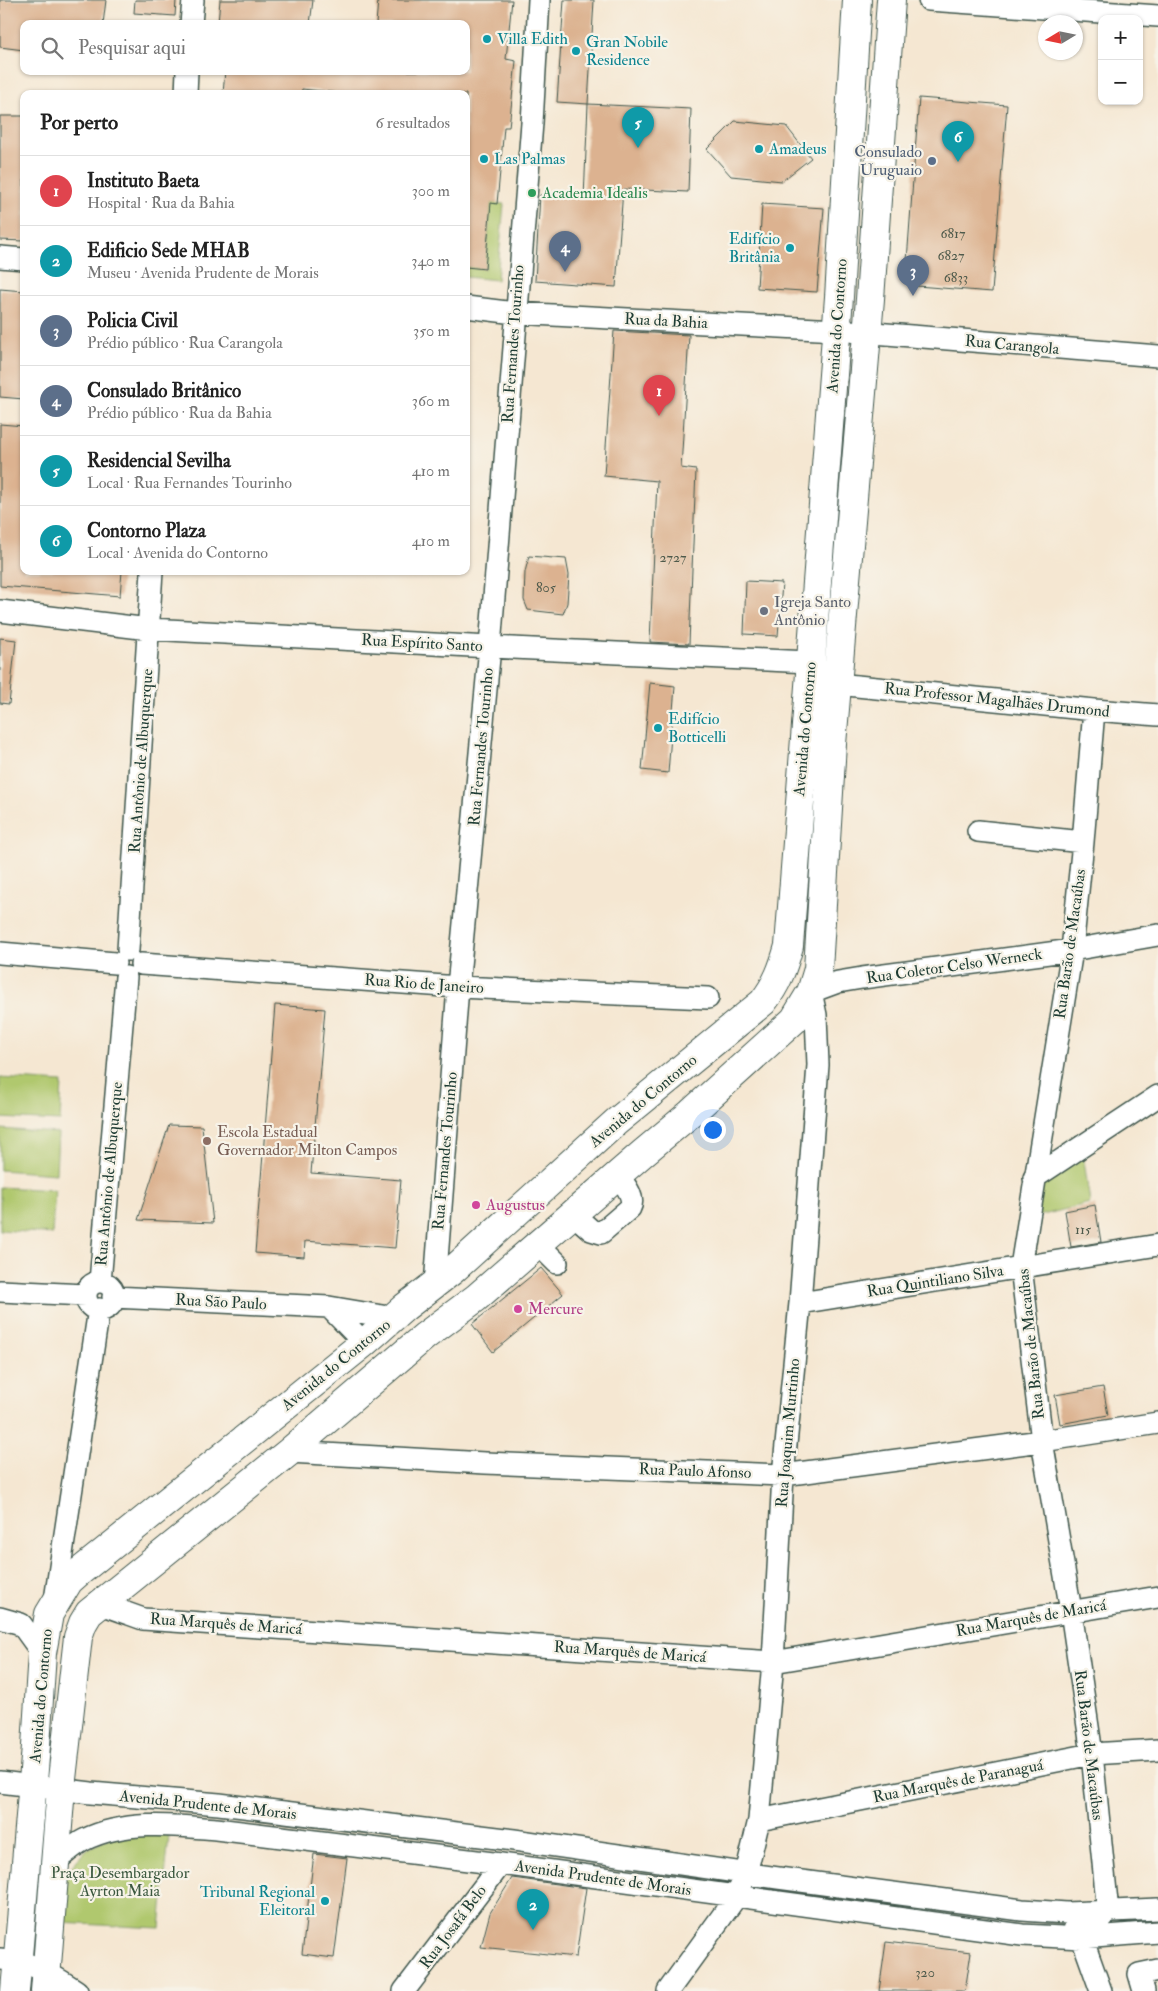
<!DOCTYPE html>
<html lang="pt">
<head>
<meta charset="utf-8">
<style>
  :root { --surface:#fff; --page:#f6f6f6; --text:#222; --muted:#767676; --line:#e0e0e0; --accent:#b5179e }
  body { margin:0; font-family:"IM FELL Double Pica",serif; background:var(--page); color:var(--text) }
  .controls { position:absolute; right:15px; top:15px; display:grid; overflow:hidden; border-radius:10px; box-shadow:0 1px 4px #0004 }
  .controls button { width:45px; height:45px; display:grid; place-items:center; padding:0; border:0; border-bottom:1px solid var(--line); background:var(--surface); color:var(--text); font:25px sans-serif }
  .compass { position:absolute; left:1038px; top:15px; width:45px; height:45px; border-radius:50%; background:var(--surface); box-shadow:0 1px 4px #0004; rotate:260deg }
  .you { position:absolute; left:712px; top:1129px; width:18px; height:18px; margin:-12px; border:4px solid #fff; border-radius:50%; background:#1a73e8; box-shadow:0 0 0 8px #1a73e833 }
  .badge { display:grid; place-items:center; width:32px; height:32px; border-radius:50%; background:var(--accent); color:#fff; font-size:16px; font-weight:700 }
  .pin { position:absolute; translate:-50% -41px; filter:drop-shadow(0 1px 2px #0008) }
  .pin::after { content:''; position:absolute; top:26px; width:18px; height:15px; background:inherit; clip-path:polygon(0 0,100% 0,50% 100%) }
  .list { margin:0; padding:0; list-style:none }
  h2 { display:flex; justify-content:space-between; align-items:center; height:65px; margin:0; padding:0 20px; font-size:21px }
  h2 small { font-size:16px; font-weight:400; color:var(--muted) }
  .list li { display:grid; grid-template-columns:32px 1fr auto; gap:15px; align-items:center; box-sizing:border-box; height:70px; padding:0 20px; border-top:1px solid var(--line) }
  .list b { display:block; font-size:19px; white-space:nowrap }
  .list p { margin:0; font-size:16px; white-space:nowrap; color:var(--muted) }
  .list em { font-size:16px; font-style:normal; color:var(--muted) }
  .icon { flex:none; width:28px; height:28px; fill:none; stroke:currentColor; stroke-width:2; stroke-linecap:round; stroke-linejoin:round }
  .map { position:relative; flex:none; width:1158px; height:1991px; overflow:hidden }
  .search { position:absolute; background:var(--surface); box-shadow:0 1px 4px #0004; left:20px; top:20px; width:450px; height:55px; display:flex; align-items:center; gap:12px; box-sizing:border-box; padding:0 18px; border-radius:10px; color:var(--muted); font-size:19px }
  .panel { position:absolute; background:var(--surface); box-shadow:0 1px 4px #0004; left:20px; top:90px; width:450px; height:485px; border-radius:10px }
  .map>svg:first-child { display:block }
  .green { fill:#b0c86e; stroke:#688251 }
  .building { fill:#dcb290 }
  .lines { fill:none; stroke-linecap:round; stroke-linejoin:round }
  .minor-casing { stroke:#3f564c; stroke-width:24 }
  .major-casing { stroke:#3f564c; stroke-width:30 }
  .minor { stroke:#fff; stroke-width:21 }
  .major { stroke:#fff; stroke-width:28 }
  .culture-dot { fill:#0f9aa8; stroke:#f7f3e8; stroke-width:2 }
  .service-dot { fill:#5c6f8a; stroke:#f7f3e8; stroke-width:2 }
  .leisure-dot { fill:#2e9e5b; stroke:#f7f3e8; stroke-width:2 }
  .worship-dot { fill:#6b7280; stroke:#f7f3e8; stroke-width:2 }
  .education-dot { fill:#8d6e63; stroke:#f7f3e8; stroke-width:2 }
  .hotel-dot { fill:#d1479c; stroke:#f7f3e8; stroke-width:2 }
  .labels { text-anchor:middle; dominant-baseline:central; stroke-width:4.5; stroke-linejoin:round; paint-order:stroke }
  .number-label { font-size:14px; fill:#4e5a4b }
  .culture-label { font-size:16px; fill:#0d838f; stroke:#f7f3e8; text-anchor:start }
  .service-label { font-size:16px; fill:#4e5e75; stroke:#f7f3e8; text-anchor:end }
  .leisure-label { font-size:16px; fill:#27864d; stroke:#f7f3e8; text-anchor:start }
  .street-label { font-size:16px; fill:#1f3d34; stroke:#f7f3e8 }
  .worship-label { font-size:16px; fill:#5b616d; stroke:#f7f3e8; text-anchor:start }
  .education-label { font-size:16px; fill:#785e54; stroke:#f7f3e8; text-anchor:start }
  .hotel-label { font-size:16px; fill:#b23c85; stroke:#f7f3e8; text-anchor:start }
  .park-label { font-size:16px; fill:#3c5940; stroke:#f7f3e8 }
</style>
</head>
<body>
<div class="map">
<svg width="1158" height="1991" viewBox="0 0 1158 1991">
  <rect width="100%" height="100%" fill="#f7f3e8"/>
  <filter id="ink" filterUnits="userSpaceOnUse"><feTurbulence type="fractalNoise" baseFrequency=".02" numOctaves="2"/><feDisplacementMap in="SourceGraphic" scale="10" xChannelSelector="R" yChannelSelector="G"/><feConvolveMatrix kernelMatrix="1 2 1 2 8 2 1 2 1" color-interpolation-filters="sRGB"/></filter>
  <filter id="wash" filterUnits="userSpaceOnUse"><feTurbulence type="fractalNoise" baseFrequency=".0096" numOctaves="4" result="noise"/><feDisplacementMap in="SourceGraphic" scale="20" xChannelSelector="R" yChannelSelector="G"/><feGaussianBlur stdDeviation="1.12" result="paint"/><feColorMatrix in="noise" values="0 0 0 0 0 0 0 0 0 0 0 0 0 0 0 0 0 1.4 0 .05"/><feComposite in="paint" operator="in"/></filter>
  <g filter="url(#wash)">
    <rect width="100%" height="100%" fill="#f5e7d2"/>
    <path class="green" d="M491 203 504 204 497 280 466 277V267L485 269Z
      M0 1078 62 1082 60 1121 0 1118Z
      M0 1129 58 1133 56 1174 0 1170Z
      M1082 1146 1090 1203 1035 1217 1034 1262 1021 1265 1037 1177Z
      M0 1187 55 1190 52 1234 0 1230Z
      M170 1826 160 1928 59 1923 62 1877 87 1849 116 1835Z"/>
    <g id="blocks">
      <path class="building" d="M0 0H106L103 24H24V50L0 47Z
        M135 0H176L175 16 134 13Z
        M220 0H313L310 24H218Z
        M378 0H512L506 59 516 61 509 127H504L497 204 491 203 485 269 466 267V94H349L302 89 301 94H223L225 71H466V24H376Z
        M564 0H594L588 104 557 102Z
        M919 98 1007 105 992 292 917 286 919 262 907 261Z
        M588 104 691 109 688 192 623 189 616 287 535 281 540 195 584 198Z
        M0 116H24V241L0 240Z
        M735 121 786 126 811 158 782 181 731 176 707 149Z
        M762 204 824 208 817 292 757 288Z
        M0 289 24 291V399L0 397Z
        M614 331 689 335 681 468 696 470 689 644 650 642 657 481 604 476Z
        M0 424 24 426V571H122L120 596 0 586Z
        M529 556 566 559 569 575 567 603 563 614 528 610 524 600 525 572Z
        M746 581 782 583 778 636 744 634Z
        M0 638 16 640 9 704 0 703Z
        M650 683 675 686 668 773 642 770Z
        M275 1005 325 1009 311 1173 401 1180 395 1248 305 1241 304 1257 255 1253Z
        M169 1125 202 1126 213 1223 138 1220Z
        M1095 1205 1101 1242 1071 1247 1065 1211Z
        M541 1268 563 1294 493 1352 472 1324Z
        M1103 1387 1108 1415 1060 1424 1055 1395Z
        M314 1854 347 1858 334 1958 302 1954Z
        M512 1878 586 1888 576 1957 481 1947 490 1913Z
        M886 1942 971 1952 965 1991H879Z"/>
    </g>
  </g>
  <g filter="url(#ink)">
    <use href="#blocks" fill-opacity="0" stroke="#3f564c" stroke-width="1"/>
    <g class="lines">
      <defs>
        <path id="minor" d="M929 0 1158 16
          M191 24 193 0
          M186 94 187 71
          M0 257 24 259
          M466 307 515 313 837 330 1158 356
          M0 611 149 629 490 647 809 662 837 684 1094 710 1158 715
          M978 831 1083 842
          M128 950 152 571
          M0 953 115 963
          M141 964 458 987 708 998
          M1034 1178 1158 1096
          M573 1214 591 1230 601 1233 630 1208C636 1197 624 1184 618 1175
          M538 1244 557 1263
          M100 1282 126 977
          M86 1296a14 14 0 1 1 28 0a14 14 0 1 1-28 0Z
          M435 1285 458 987 490 647 532 123 539 0
          M0 1291 86 1295
          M113 1297 329 1307 394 1318
          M800 1303 1158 1245
          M329 1307 364 1343
          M289 1452 485 1463 783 1475 1042 1441 1158 1423
          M55 1600 99 1309
          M101 1604 143 1619 773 1662 1158 1597
          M0 1618 21 1624 42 1653
          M0 1782 91 1793 219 1804 514 1840 778 1878 1022 1910 1067 1913 1158 1909
          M759 1820 1092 1754 1158 1750
          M56 1861C65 1854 74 1845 84 1840 124 1820 173 1825 216 1829L501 1864 1022 1935 1082 1938 1158 1932
          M1075 1926 1082 1938 1101 1991
          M1082 1938 1108 1912 1092 1754 1071 1611 1042 1441 1021 1267 1072 950 1083 842 1094 710
          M0 1959C31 1960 52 1975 77 1991
          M404 1991 501 1864
          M668 1991 736 1897 746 1874 759 1820 773 1662 783 1475 800 1303 818 1065 816 1015 811 992 838 982 862 978 1072 950 1158 935
          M1144 1991 1139 1974 1158 1970"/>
        <path id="major" d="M15 1991 36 1746 42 1653 49 1614 69 1581 78 1573 364 1343 405 1307 453 1270 616 1122 763 1002C777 984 783 968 789 946L839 297 857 0
          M45 1991 61 1788 78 1637 83 1623 89 1613 289 1452 425 1336 476 1298 643 1153 691 1113 794 1020 811 992 818 969 832 744 870 299 891 0"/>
      </defs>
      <use href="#minor" class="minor-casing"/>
      <use href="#major" class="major-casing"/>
      <use href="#minor" class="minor"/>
      <use href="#major" class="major"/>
    </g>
  </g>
  <g class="culture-dot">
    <circle cx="487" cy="39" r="5"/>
    <circle cx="576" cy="51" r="5"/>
    <circle cx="759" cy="149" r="5"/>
    <circle cx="484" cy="159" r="5"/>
    <circle cx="790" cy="248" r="5"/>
    <circle cx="658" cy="728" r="5"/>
    <circle cx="325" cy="1901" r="5"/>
  </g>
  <circle class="service-dot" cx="932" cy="161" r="5"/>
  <circle class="leisure-dot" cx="532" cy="193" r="5"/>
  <circle class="worship-dot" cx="764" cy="611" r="5"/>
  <circle class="education-dot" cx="207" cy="1141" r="5"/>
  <g class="hotel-dot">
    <circle cx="476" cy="1205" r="5"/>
    <circle cx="518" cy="1309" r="5"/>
  </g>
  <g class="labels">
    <g class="number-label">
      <text x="953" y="233">6817</text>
      <text x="951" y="255">6827</text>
      <text x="956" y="277">6833</text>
      <text x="673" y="557">2727</text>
      <text x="546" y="587">805</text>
      <text x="1083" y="1229">115</text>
      <text x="925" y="1972">320</text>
    </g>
    <g class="culture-label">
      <text x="497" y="39">Villa Edith</text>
      <text x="586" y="42">Gran Nobile<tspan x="586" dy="18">Residence</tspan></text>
      <text x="769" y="149">Amadeus</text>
      <text x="494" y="159">Las Palmas</text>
      <text x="780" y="239" text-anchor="end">Edifício<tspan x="780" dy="18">Britânia</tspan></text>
      <text x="668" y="719">Edifício<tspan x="668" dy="18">Botticelli</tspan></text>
      <text x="315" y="1892" text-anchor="end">Tribunal Regional<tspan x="315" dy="18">Eleitoral</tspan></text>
    </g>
    <g class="service-label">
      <text x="922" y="152">Consulado<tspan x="922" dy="18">Uruguaio</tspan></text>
    </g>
    <g class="leisure-label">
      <text x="542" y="193">Academia Idealis</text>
    </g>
    <g class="street-label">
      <text transform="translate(666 321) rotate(3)">Rua da Bahia</text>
      <text transform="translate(837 326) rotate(-86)">Avenida do Contorno</text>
      <text transform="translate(513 344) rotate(-86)">Rua Fernandes Tourinho</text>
      <text transform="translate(1012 345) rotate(5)">Rua Carangola</text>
      <text transform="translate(422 643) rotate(3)">Rua Espírito Santo</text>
      <text transform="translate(997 700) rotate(6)">Rua Professor Magalhães Drumond</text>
      <text transform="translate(805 729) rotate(-85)">Avenida do Contorno</text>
      <text transform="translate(481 747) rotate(-85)">Rua Fernandes Tourinho</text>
      <text transform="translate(141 761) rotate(-86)">Rua Antônio de Albuquerque</text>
      <text transform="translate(1070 944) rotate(-82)">Rua Barão de Macaúbas</text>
      <text transform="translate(954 966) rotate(-8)">Rua Coletor Celso Werneck</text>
      <text transform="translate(424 984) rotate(4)">Rua Rio de Janeiro</text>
      <text transform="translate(643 1101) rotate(-40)">Avenida do Contorno</text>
      <text transform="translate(445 1151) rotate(-85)">Rua Fernandes Tourinho</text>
      <text transform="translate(109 1174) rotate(-85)">Rua Antônio de Albuquerque</text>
      <text transform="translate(935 1281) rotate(-9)">Rua Quintiliano Silva</text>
      <text transform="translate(221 1302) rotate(3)">Rua São Paulo</text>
      <text transform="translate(1031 1344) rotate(-96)">Rua Barão de Macaúbas</text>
      <text transform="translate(336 1365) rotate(-39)">Avenida do Contorno</text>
      <text transform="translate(788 1433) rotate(-85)">Rua Joaquim Murtinho</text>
      <text transform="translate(695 1471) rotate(2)">Rua Paulo Afonso</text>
      <text transform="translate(1031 1618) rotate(-10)">Rua Marquês de Maricá</text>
      <text transform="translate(226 1624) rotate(4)">Rua Marquês de Maricá</text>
      <text transform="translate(630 1652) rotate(4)">Rua Marquês de Maricá</text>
      <text transform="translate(41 1696) rotate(-85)">Avenida do Contorno</text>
      <text transform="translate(1089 1745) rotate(83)">Rua Barão de Macaúbas</text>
      <text transform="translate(958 1781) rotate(-11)">Rua Marquês de Paranaguá</text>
      <text transform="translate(208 1805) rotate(6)">Avenida Prudente de Morais</text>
      <text transform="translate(603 1878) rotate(8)">Avenida Prudente de Morais</text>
      <text transform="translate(453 1927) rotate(-53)">Rua Josafá Belo</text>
    </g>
    <g class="worship-label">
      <text x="774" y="602">Igreja Santo<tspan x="774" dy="18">Antônio</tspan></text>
    </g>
    <g class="education-label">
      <text x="217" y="1132">Escola Estadual<tspan x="217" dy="18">Governador Milton Campos</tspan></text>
    </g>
    <g class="hotel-label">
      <text x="486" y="1205">Augustus</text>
      <text x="528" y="1309">Mercure</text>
    </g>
    <g class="park-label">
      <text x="120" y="1873">Praça Desembargador<tspan x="120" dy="18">Ayrton Maia</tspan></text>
    </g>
  </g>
</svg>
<div class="controls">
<button>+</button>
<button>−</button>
</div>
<svg class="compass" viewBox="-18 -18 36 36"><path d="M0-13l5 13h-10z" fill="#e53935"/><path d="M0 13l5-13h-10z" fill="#767676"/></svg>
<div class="you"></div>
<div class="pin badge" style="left:659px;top:416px;background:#e0444e">1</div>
<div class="pin badge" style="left:533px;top:1930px;background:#0f9aa8">2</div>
<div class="pin badge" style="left:913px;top:296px;background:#5c6f8a">3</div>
<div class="pin badge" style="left:565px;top:272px;background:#5c6f8a">4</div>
<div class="pin badge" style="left:638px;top:148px;background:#0f9aa8">5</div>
<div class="pin badge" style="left:958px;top:162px;background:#0f9aa8">6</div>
<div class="search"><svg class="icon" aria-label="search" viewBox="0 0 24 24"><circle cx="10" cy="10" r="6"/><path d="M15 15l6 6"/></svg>Pesquisar aqui</div>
<section class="panel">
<h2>Por perto<small>6 resultados</small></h2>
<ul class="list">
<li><span class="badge" style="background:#e0444e">1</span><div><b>Instituto Baeta</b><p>Hospital · Rua da Bahia</p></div><em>300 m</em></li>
<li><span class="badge" style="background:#0f9aa8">2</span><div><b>Edificio Sede MHAB</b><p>Museu · Avenida Prudente de Morais</p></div><em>340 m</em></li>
<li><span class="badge" style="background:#5c6f8a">3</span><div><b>Policia Civil</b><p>Prédio público · Rua Carangola</p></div><em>350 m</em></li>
<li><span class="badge" style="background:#5c6f8a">4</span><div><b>Consulado Britânico</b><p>Prédio público · Rua da Bahia</p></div><em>360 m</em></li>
<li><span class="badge" style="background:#0f9aa8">5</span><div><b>Residencial Sevilha</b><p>Local · Rua Fernandes Tourinho</p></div><em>410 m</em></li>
<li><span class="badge" style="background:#0f9aa8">6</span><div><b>Contorno Plaza</b><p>Local · Avenida do Contorno</p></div><em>410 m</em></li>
</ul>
</section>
</div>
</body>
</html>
